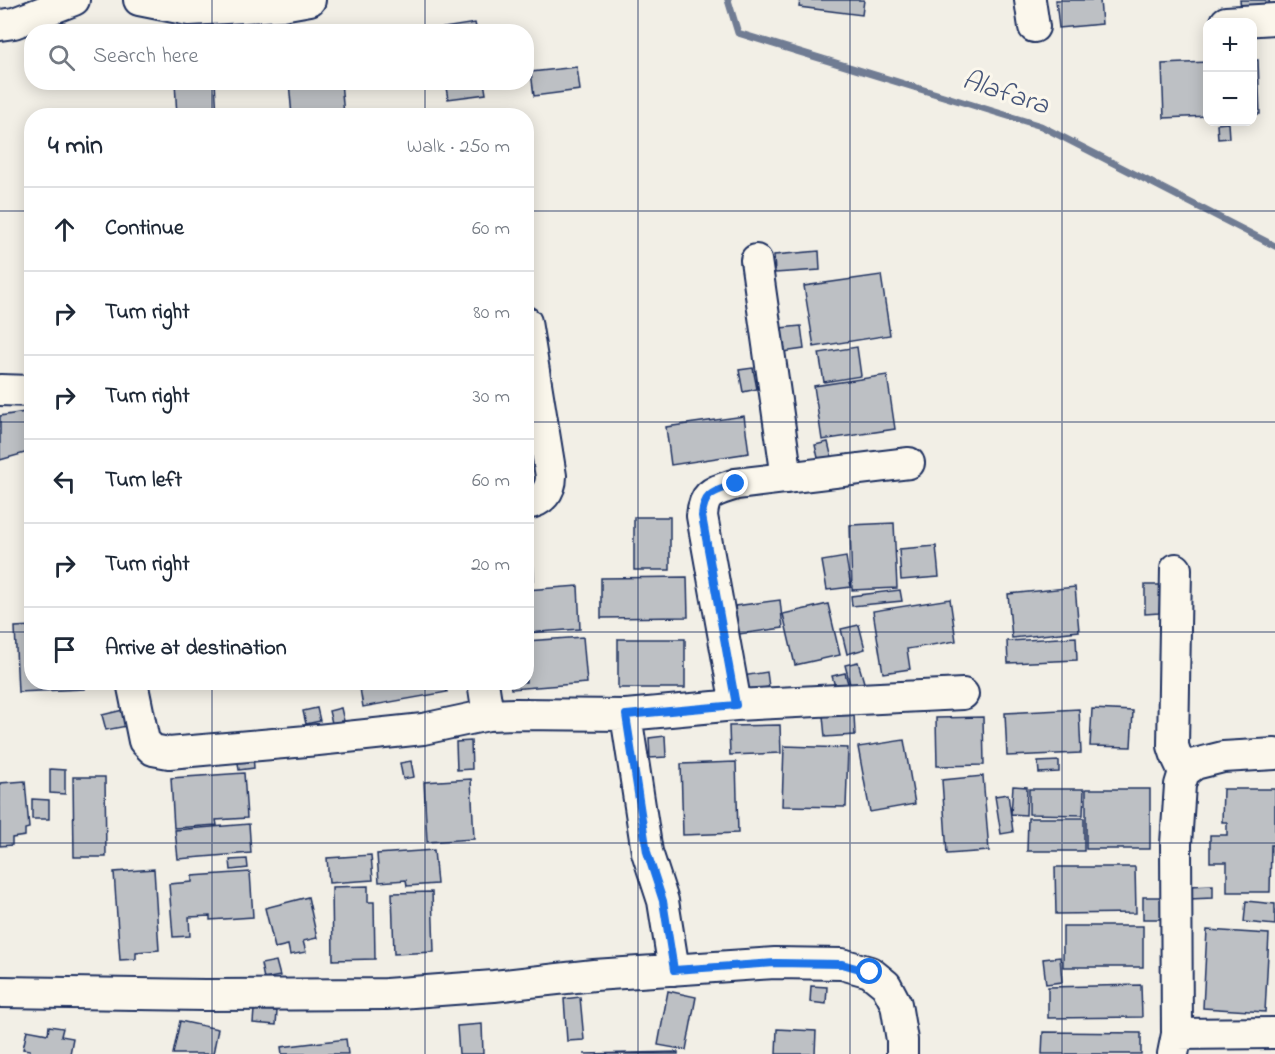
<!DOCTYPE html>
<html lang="en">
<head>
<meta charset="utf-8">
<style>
  :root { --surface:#fff; --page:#f2f2f3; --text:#1f2937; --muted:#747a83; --line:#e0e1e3 }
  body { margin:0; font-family:"Indie Flower",sans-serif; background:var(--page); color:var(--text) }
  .controls { position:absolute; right:18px; top:18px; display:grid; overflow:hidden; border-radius:12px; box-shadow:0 3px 15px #0003 }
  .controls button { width:54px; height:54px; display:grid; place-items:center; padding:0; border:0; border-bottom:2px solid var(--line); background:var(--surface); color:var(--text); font:30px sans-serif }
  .stop { position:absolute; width:18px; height:18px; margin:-14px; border:4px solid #1a73e8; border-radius:50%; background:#fff }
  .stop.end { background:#1a73e8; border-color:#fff; box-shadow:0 2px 6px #0008 }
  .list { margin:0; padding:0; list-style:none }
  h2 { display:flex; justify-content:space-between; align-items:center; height:78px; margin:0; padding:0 24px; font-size:26px }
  h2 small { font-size:20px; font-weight:400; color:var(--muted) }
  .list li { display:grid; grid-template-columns:39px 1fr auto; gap:18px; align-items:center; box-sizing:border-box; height:84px; padding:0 24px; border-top:2px solid var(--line) }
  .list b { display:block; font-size:22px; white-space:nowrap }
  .list em { font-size:20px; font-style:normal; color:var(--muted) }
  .icon { flex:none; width:33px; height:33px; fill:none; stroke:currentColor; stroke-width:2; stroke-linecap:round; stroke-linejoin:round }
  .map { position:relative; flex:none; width:1275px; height:1054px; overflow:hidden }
  .search { position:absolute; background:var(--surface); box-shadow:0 3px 15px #0003; left:24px; top:24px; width:510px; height:66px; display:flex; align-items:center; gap:15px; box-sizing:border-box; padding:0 21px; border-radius:24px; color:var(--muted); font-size:22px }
  .panel { position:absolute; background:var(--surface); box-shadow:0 3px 15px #0003; left:24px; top:108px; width:510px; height:582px; border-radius:24px }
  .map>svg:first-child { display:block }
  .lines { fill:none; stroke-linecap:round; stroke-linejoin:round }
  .stream { stroke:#707b93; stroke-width:7 }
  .building { fill:#bdc0c4; stroke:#1b2f5e; stroke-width:1.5 }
  .minor-casing { stroke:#1b2f5e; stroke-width:34 }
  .minor { stroke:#fbf7ec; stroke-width:30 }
  .route { stroke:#1a73e8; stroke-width:8 }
  .grid { fill:none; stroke:#1b2f5e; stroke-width:1.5; stroke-opacity:0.55 }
  .labels { text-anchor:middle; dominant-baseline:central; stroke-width:6; stroke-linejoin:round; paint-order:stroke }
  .water-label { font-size:28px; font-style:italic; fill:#465579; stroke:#fbf7ec }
</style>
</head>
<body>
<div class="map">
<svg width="1275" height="1054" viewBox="0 0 1275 1054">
  <rect width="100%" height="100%" fill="#f2efe6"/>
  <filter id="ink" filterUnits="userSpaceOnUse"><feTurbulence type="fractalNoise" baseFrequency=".0167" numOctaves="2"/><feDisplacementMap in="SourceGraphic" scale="12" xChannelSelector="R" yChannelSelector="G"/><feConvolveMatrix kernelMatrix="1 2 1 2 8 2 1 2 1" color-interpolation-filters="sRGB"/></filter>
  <g filter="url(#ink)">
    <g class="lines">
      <path class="stream" d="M728 0 738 33 1041 126 1275 246"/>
    </g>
    <path class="building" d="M800 0H864L862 15 799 7Z
      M1056 0H1100L1102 24 1059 28Z
      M1240 0H1269L1270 6 1241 9Z
      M475 23 477 32H438L437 29Z
      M1252 60H1258L1260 114H1252Z
      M1208 62V116L1164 118 1162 64Z
      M577 67 580 90 534 96 531 72Z
      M175 82H215L217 116H177Z
      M289 82H341L344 115 292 116Z
      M445 82H484L486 94 448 99Z
      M1228 123 1229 138 1218 139 1217 124Z
      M819 251 820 270 775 273 774 255Z
      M881 275 890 335 814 347 804 286Z
      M801 326 804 349 783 352 780 328Z
      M857 347 861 376 824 382 819 353Z
      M753 368 757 389 743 392 739 370Z
      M887 375 895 429 822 440 814 386Z
      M32 411V451L0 460V416Z
      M744 416 749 453 671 465 666 427Z
      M828 442 832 459 819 462 815 445Z
      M634 517H670V570H634Z
      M894 523 897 588 852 590 850 525Z
      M936 546 939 577 901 580 899 549Z
      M846 557 851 587 827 590 822 561Z
      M526 560H533L534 580H526Z
      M687 577 688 617 601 618V578Z
      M1145 585H1160L1159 613 1145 614Z
      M578 586 580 629 526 633V590Z
      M1075 587 1079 631 1012 638 1008 594Z
      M900 590 902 601 852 606 851 596Z
      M950 599 956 641 907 649 910 669 883 673 873 611Z
      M780 600 783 628 739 634 735 606Z
      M828 604 840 655 795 665 783 614Z
      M859 625 865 649 847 654 841 629Z
      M32 626V682H84L85 689 18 692 15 627Z
      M583 637 587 683 511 689 510 682H526V641Z
      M1076 637 1077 660 1008 663 1007 641Z
      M618 639H685V688H618Z
      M858 662 866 689 852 692 845 665Z
      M767 672 769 687 745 691 742 676Z
      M845 673 850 690 837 693 832 676Z
      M359 682H445L447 692 363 707Z
      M317 708 320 721 306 724 303 711Z
      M341 708 344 721 332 723 329 711Z
      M1079 709 1081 753 1007 756 1005 713Z
      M1092 709 1133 711 1131 747 1090 746Z
      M123 710 127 726 106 730 102 715Z
      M854 714 855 735 825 737 823 716Z
      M983 717 984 765 937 766 936 718Z
      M780 725 781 753 730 755 729 726Z
      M665 736 666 757 650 758 649 738Z
      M904 740 915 804 870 812 858 747Z
      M471 741 472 769 457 770 456 742Z
      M784 746 848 748 846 807 782 806Z
      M253 755 254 768 239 770 237 756Z
      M411 761 414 777 403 779 400 763Z
      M1059 761V772L1039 773 1038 762Z
      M736 762 738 833 683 835 681 764Z
      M50 769 65 770V794L50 793Z
      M244 773 247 818 216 820 217 825 174 828 171 778Z
      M983 776 989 851 947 854 942 780Z
      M73 777H105L106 857H74Z
      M471 779 474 839 427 842 424 782Z
      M25 781 29 828 25 829V836L12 838V845L0 846V783Z
      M1013 786 1027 787 1026 815 1011 814Z
      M1029 789H1084L1083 815 1029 814Z
      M1086 789H1150V849H1086Z
      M1223 789H1275V845H1271L1270 892H1227V862H1210V835H1227V822H1222Z
      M1008 794 1013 832 1001 834 995 796Z
      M32 799 49 800V819H32Z
      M1028 818H1084V851H1027Z
      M249 824 251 853 178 859 175 830Z
      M434 850 437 884 407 886 406 880 379 882 377 854Z
      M371 855 373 880 329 883 327 858Z
      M247 859 248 868 231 870 230 860Z
      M1055 867H1135L1136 913 1056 914Z
      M154 869 159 950 136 952V959L120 960 114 872Z
      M250 872 253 917 210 920V916L189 917 190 936 173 937 169 884 192 882V876Z
      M1213 885V898L1189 899 1188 886Z
      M368 886V902H374L375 959 333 960 332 887Z
      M432 892 434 952 394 954 392 893Z
      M308 897 317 938 303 941 306 952 290 955 288 945 275 948 265 908Z
      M1143 897H1163V919H1143Z
      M1246 901 1275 904V925L1244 922Z
      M1063 926H1143V967H1063Z
      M1207 930 1269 934 1265 1012 1203 1008Z
      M1060 957 1062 982 1046 984 1043 959Z
      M276 961 280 976 264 979 261 964Z
      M1141 985 1142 1017 1048 1018V987Z
      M811 986 827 987 826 1004 810 1002Z
      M668 991 696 997 686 1050 658 1045Z
      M580 997 584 1040 567 1041 564 999Z
      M254 1010 277 1011 276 1025 253 1023Z
      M180 1021 218 1029 213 1054H173Z
      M482 1024 483 1054H459L457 1026Z
      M49 1026 63 1028 61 1036 73 1038 70 1054H30V1050L23 1049 27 1030 48 1034Z
      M777 1029 816 1031 815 1054H776Z
      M1043 1032 1141 1033V1054H1042Z
      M346 1039 348 1054H282L281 1047Z
      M678 1052V1054H583Z"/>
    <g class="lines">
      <defs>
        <path id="minor" d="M139 0 189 10 282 5 310 0
          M1030 0 1034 27
          M1226 22 1275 19
          M0 25 14 23 74 0
          M756 260 787 478
          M526 322 551 476C551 491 542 502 526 504
          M0 390 32 391
          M1176 569 1173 746 1176 755 1184 772
          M132 682 144 741 153 750 169 753 318 740 423 729 488 715 515 714 626 715 736 705 963 694
          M483 682 488 715
          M736 705 702 516C704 491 714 492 736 484L909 463
          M626 715 647 852 663 901 674 970
          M0 992 205 995 386 994 494 986 594 975 775 963 842 964 870 972 886 985 896 1004 902 1040V1054
          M1177 1034 1275 1033
          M1173 1054 1177 1034 1176 844 1180 785 1184 772 1195 764 1223 757 1275 754"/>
      </defs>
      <use href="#minor" class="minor-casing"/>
      <use href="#minor" class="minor"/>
    </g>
  </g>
  <g class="lines" filter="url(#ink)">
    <path class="route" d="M736 484C715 492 704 491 702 516L736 705 626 715 647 852 663 901 674 970 775 963 842 964 870 972"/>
  </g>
  <path class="grid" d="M212 0V32M425 0V32M638 0V1054M850 0V1054M1062 0V1054M212 82V116M425 82V116M0 211H32M526 211H1275M0 422H32M526 422H1275M0 632H32M526 632H1275M212 682V1054M425 682V1054M0 843H1275"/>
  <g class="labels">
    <g class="water-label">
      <text transform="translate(1005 94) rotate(18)">Alafara</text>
    </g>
  </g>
</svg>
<div class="controls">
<button>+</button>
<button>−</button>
</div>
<div class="stop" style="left:870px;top:972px"></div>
<div class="stop end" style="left:736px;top:484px"></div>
<div class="search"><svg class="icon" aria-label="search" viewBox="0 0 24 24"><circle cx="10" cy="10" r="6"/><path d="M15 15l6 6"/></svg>Search here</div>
<section class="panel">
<h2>4 min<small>Walk · 250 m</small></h2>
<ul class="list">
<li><svg class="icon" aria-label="ahead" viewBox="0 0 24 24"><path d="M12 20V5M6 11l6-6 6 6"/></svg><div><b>Continue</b></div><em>60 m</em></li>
<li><svg class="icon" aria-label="right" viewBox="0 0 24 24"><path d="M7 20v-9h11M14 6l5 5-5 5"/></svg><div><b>Turn right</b></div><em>80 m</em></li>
<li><svg class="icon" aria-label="right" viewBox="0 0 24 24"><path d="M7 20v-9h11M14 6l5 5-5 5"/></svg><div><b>Turn right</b></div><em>30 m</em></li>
<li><svg class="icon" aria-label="left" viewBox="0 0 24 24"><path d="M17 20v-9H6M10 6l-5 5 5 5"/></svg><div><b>Turn left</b></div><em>60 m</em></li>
<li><svg class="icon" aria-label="right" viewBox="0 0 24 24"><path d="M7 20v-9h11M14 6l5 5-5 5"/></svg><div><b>Turn right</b></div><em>20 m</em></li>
<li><svg class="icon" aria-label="arrive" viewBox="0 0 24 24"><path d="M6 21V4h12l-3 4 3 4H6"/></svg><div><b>Arrive at destination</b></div></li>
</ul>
</section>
</div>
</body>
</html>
